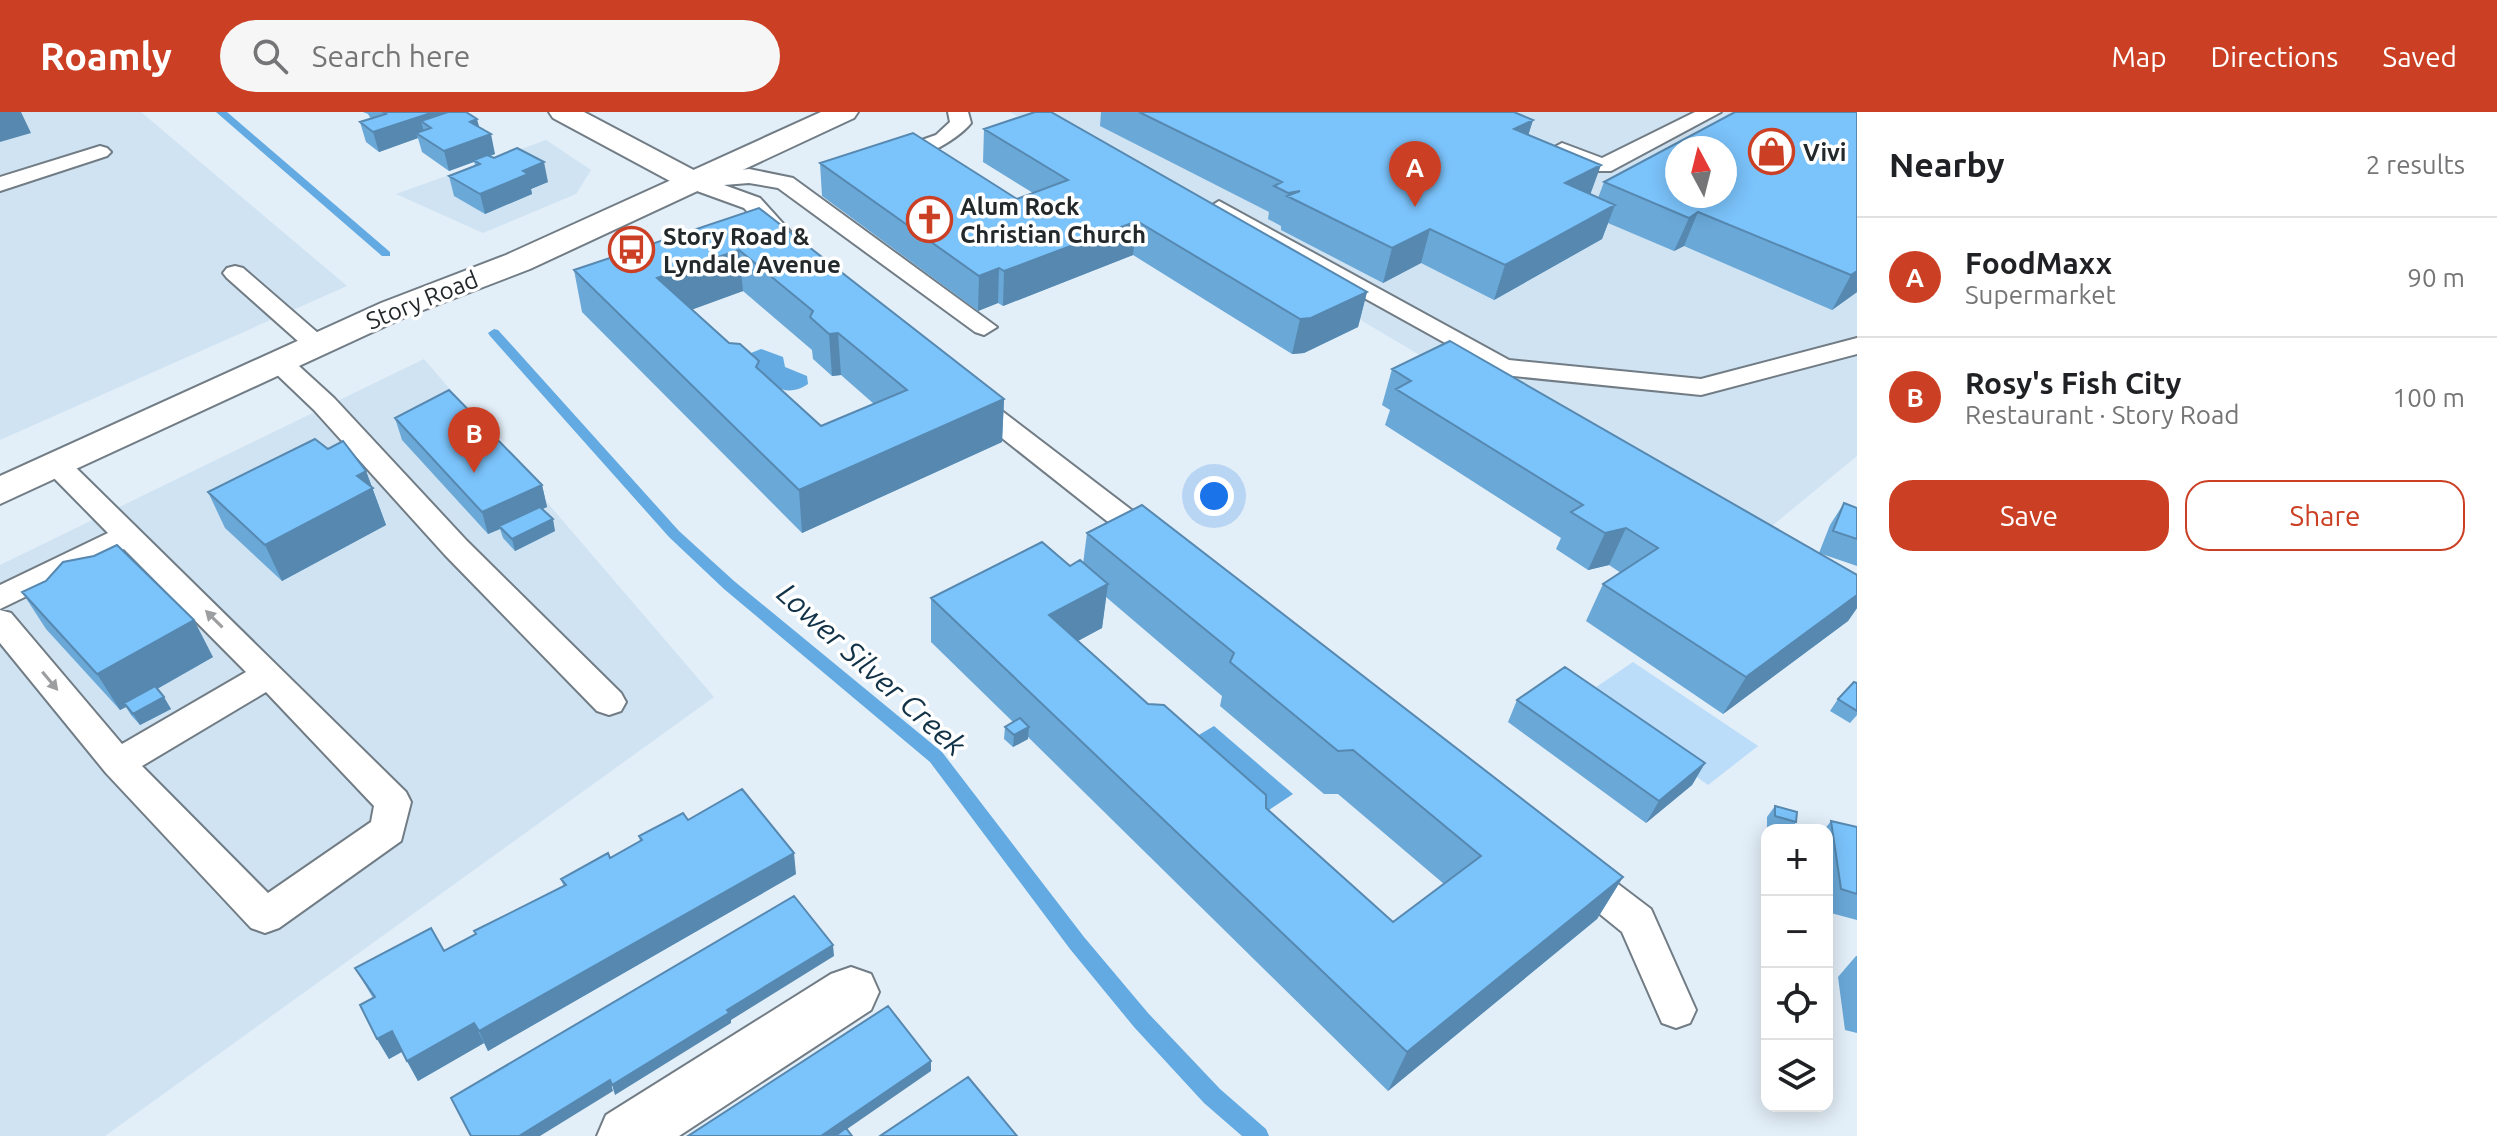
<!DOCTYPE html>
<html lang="en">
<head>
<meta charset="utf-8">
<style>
  :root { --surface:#fff; --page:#f6f6f6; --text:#202124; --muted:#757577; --line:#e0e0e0; --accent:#cb4024 }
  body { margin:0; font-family:Ubuntu,sans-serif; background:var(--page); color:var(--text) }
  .controls { position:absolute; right:24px; bottom:24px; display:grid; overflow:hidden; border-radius:16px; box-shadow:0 4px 20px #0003 }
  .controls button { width:72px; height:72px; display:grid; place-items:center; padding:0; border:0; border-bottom:2px solid var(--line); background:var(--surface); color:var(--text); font:40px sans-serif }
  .compass { position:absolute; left:1665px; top:24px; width:72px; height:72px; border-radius:50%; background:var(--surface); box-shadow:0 4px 20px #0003; rotate:353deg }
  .you { position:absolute; left:1214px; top:384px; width:28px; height:28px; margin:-20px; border:6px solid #fff; border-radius:50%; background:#1a73e8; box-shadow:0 0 0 12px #1a73e833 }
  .badge { display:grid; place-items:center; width:52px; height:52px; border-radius:50%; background:var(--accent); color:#fff; font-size:26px; font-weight:700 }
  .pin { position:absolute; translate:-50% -66px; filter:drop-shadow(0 2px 4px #0008) }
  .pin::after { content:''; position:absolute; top:42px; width:28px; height:24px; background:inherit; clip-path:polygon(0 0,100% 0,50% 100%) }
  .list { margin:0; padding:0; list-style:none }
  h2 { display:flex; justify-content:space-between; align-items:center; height:104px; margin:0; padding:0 32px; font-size:34px }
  h2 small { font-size:26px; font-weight:400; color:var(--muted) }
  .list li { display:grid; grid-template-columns:52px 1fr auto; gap:24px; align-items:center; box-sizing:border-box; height:120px; padding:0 32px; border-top:2px solid var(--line) }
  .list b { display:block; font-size:30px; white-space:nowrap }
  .list p { margin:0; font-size:26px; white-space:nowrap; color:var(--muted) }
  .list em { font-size:26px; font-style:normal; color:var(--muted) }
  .actions { display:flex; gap:16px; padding:24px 32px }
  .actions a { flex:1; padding:18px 0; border:2px solid var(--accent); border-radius:24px; text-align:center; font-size:28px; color:var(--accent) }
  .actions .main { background:var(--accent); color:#fff }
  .icon { flex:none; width:44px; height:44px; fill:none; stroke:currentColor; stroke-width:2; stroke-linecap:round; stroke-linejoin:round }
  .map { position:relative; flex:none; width:1857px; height:1024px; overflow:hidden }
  header { display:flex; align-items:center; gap:48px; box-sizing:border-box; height:112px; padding:0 40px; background:var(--accent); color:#fff }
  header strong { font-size:38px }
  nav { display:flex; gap:44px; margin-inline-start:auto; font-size:28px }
  .search { width:560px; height:72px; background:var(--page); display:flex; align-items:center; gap:20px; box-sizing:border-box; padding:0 28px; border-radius:44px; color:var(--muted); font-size:30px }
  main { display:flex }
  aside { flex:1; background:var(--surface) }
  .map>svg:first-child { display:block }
  .built { fill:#d0e3f2; fill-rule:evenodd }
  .green { fill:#bbddfa }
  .water { fill:#62aae1 }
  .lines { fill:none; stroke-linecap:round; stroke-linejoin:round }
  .stream { fill:#62aae1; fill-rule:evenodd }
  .lane-casing { stroke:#717c85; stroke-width:4 }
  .street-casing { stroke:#717c85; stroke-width:4 }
  .secondary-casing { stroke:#717c85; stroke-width:4 }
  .lane { fill:#fff; fill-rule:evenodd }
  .street { fill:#fff; fill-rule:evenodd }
  .secondary { fill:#fff; fill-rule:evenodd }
  .wall { fill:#6aa8d8; fill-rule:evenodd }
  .shaded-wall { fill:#5688b0 }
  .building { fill:#7bc3fb; stroke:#5688b0; stroke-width:2; fill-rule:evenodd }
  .oneway { fill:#9c9ea0 }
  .labels { text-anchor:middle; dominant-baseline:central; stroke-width:7; stroke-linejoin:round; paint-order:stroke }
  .far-poi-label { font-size:24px; font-weight:bold; fill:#23282b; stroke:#fff; text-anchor:start }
  .far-street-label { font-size:24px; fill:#23282b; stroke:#fff }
  .water-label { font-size:30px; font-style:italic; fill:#123248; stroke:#fff }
</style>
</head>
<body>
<header>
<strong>Roamly</strong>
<div class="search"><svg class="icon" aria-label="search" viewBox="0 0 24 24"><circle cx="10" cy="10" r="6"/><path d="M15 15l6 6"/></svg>Search here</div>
<nav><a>Map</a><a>Directions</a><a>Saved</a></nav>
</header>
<main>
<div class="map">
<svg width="1857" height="1024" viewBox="0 0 1857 1024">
  <rect width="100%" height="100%" fill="#e2eef8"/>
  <path class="built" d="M0 0H141L347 174 0 328Z
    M1010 0H1857V344L1745 436ZM1677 36H1725V84H1677Z
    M546 28 591 58 576 82 483 121 396 82Z
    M424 247 714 585 105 1024H0V453Z"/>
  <path class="green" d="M1633 550 1758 634 1708 673 1583 584Z"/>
  <path class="water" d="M761 237 783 245 785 255 807 264 808 272C780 291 761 264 746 243Z
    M1214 614 1293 682 1254 708 1175 637Z"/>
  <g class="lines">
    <path class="stream" d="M216 0H227L390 140V144H382Z
      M494 217 498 218 679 419 734 469 942 640 1084 825 1148 901 1220 977 1266 1017 1269 1024H1242L1204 991 1134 915 1070 837 930 650 724 477 669 425 490 224 488 221Z"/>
    <defs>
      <path id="lane" d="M948 0H968L971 11C957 29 906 57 882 52L879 47 882 42 936 23 950 10Z
        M1695 0H1721L1611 59H1595L1551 37 1562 31 1602 46Z
        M100 34 107 36 111 40 107 44 0 79V65Z
        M749 57 793 66 997 215 984 223 975 220 778 76 749 71 724 73 760 86 798 128 786 135 778 133 744 96 686 75 683 70 694 63Z
        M1219 89 1509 248 1701 267 1857 226V242L1701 283 1503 263 1211 101 1208 96Z
        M235 154 243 156 326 228 330 233 326 238H308L227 166 223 161 227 156Z
        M279 242 288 244 334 286 467 429 621 581 626 590 621 599 609 603 597 599 445 443 314 298 270 256 266 250 270 244Z
        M968 278 977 280 1163 422 1167 429 1163 436 1152 439 1141 436 959 292 955 286 959 280Z
        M57 344 67 347 406 680 411 690 401 729 279 816 265 821 251 816 106 661 0 531V498L11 501 122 632 246 560 124 437 0 497V473L108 421 47 359 43 353 47 347ZM266 580 374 694 371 710 268 781 142 654Z
        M1576 745 1589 750 1651 797 1696 898 1690 911 1676 916 1662 911 1622 820 1563 772 1557 761 1563 750Z"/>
      <path id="street" d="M549 0H584L705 64 709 70 705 76H683L553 6Z
        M851 855 871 862 879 880 871 898 679 1024H597L606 1003 831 862Z"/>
      <path id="secondary" d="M821 0H858L854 6 530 157 405 205 0 392V364L381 191 506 143Z"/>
    </defs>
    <use href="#lane" class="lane-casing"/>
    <use href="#street" class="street-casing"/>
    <use href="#secondary" class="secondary-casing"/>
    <use href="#lane" class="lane"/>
    <use href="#street" class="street"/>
    <use href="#secondary" class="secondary"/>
  </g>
  <path class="wall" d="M363 0H466L479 15 495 42 490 44 548 70 531 77 532 82 485 102 454 84 449 64 475 53 474 50 449 59 422 40 418 26 379 40 366 30 360 10 371 7 368 2Z
    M1101 0H1514L1533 8 1528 23 1590 82 1598 86 1604 70 1857 0V180L1832 198 1684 134 1674 139 1608 111 1602 127 1494 188 1421 151 1383 171 1281 118V114L1268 107 1269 100 1100 14Z
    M984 17 1367 180 1358 215 1304 241 1292 242 1133 143 1003 194 998 191 978 199 822 84 820 51 1017 87 1033 81 983 50Z
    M759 96 1004 287 1002 330 802 421 582 200 574 158ZM743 179 812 238 813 247 832 264 841 263 874 292 821 314 692 197Z
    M1392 257 1857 463V496L1848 509 1723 602 1586 509 1603 472 1621 461 1609 453 1588 458 1556 437 1561 426 1385 313 1390 298 1382 293Z
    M395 306 542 373 547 395 542 397 555 419 515 439 503 426 500 417 488 422 402 328Z
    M328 337 366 359 386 413 282 469 225 416 208 380Z
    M1844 391 1857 396V454L1819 441 1830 413Z
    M1087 421 1623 765 1597 807 1388 979 1028 625V627L1013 635 1004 627 1005 615 1013 610 931 530V486L1083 452ZM1106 485 1222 584 1220 594 1324 682H1338L1444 772 1393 810 1077 529 1102 516Z
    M22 480 213 545 157 577 171 597 140 613 131 603 126 595 120 598 46 517Z
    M1857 571V603L1850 611 1830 599 1838 587Z
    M1517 588 1705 651 1692 673 1646 711 1508 610Z
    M1775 694 1796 710 1791 718H1776L1767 715V705Z
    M688 708 796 762 488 939 484 931 418 969 402 940 389 947 377 927 373 886 355 856 444 839 564 775 561 767 610 746 640 729 639 724Z
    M1831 709 1857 715V808L1827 800V718H1824Z
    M1856 844H1857V921L1845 918 1838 865Z"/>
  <path class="shaded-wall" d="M0 0H21L31 21 0 30Z
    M434 0H456L431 16 421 9 425 24 416 21 418 26 379 40 373 20Z
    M477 7 482 25 491 22 495 42 449 59 444 39 470 10Z
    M1533 8 1523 40 1514 17Z
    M544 50 548 70 531 77 532 82 485 102 480 82 523 59Z
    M1601 53 1589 86 1565 71Z
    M1615 93 1602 127 1494 188 1505 153Z
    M1698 100 1684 134 1674 139 1689 106Z
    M1137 109 1133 143 1003 194 1004 159Z
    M1430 117 1421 151 1383 171 1392 136Z
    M739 138 743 179 664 208 657 166Z
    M999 156 998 191 978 199 979 164Z
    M1857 159V180L1832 198 1851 163Z
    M1367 180 1358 215 1304 241 1292 242 1300 207Z
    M838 221 841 263 832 264 829 222Z
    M1004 287 1002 330 802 421 799 378Z
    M366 359 386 413 282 469 265 433 357 364Z
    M542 373 547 395 501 416 499 414 500 417 488 422 482 400Z
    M553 407 555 419 515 439 512 427Z
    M1626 416 1609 453 1588 458 1605 421Z
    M1108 472 1102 516 1045 547 1049 503Z
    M1857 483V496L1848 509 1723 602 1746 565Z
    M194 508 213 545 127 594 124 591 126 595 120 598 97 562Z
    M164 585 171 597 140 613 133 602Z
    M1029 615 1028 627 1013 635 1014 623Z
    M1705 651 1692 673 1646 711 1659 689Z
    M794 741 796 762 488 939 479 919Z
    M1623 765 1597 807 1388 979 1407 940Z
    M833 833 834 844 731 908V911L615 983 612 973 727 898Z
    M474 911 484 931 418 969 407 949Z
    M392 919 403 939 389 947 377 927Z
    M931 949V959L837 1024H821Z
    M610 968 613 979 540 1024H519Z"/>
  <path class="building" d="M383 0H434L373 20 360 10 386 2Z
    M448 0H466L477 7 470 10 491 22 444 39 416 21 431 16 421 9Z
    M1035 0H1051L1367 180 1311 206 1300 207 1137 109 1004 159 999 156 979 164 820 51 913 21 1017 87 1068 68 984 17Z
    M1139 0H1514L1533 8 1514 17 1601 53 1565 71 1615 93 1505 153 1430 117 1392 136 1287 84 1300 79 1288 81 1274 74 1282 70Z
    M1735 0H1857V159L1851 163 1698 100 1689 106 1604 70ZM1677 36H1725V84H1677Z
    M517 36 544 50 523 59 528 62 480 82 449 64 480 52 474 48 487 43 494 46Z
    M759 96 1004 287 799 378 574 158ZM739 138 813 199 810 205 829 222 838 221 907 278 821 314 756 255 759 249 740 232 729 231 657 166Z
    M1450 229 1857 463V483L1746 565 1603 472 1658 436 1626 416 1605 421 1571 400 1583 393 1396 277 1411 269 1392 257Z
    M449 278 542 373 482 400 395 306Z
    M315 327 328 337 343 329 366 359 357 364 373 376 265 433 208 380Z
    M1844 391 1857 396V427L1833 419Z
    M1142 393 1623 765 1407 940 931 486 1042 430 1070 454 1080 448 1108 472 1049 503 1148 592 1164 593 1266 683V696L1393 810 1481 744 1353 638 1338 639 1230 550 1234 541 1087 421Z
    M540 395 553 407 512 427 499 414Z
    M117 433 194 508 97 562 22 480 46 469 63 450 94 444Z
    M1565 555 1705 651 1659 689 1517 588Z
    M1854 570 1857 571V599L1838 587Z
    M155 574 164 585 133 602 124 591Z
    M1020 606 1029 615 1014 623 1005 615Z
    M742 677 794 741 479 919 474 911 407 949 392 919 377 927 360 893 375 885 355 856 431 816 444 839 476 822 474 819 566 773 561 767 608 741 610 746 642 728 639 724 683 701 688 708Z
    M1775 694 1797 700 1796 710 1775 704Z
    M1831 709 1857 715V782L1841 777Z
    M794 784 833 833 727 898 729 901 612 973 610 968 519 1024H471L451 986Z
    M888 894 931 949 821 1024H688Z
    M968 965 1017 1024H880Z
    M846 1016 852 1024H835Z"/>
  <defs><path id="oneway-solid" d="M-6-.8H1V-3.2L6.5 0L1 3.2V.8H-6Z" transform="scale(2)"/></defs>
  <g class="oneway">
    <use href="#oneway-solid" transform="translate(214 507) rotate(-135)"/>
    <use href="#oneway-solid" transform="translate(50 569) rotate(50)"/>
  </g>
  <defs>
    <symbol id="shop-ring" viewBox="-11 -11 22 22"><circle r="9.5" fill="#fff" stroke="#cb4024" stroke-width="1.5"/><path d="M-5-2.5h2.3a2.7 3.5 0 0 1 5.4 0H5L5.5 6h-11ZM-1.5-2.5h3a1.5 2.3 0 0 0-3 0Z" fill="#cb4024"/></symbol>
    <symbol id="church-ring" viewBox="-11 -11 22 22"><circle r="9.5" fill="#fff" stroke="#cb4024" stroke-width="1.5"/><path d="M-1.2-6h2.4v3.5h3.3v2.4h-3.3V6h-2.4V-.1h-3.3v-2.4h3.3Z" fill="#cb4024"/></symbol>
    <symbol id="bus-ring" viewBox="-11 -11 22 22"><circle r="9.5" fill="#fff" stroke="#cb4024" stroke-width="1.5"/><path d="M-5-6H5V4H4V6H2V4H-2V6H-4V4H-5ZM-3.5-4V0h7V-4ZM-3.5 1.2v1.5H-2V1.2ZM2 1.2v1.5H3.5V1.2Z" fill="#cb4024"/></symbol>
  </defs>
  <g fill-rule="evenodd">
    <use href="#shop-ring" x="1746" y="14" width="51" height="51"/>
    <use href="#church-ring" x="904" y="82" width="51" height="51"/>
    <use href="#bus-ring" x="606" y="112" width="51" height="51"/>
  </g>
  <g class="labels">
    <g class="far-poi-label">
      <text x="1803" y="40">Vivi</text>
      <text x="960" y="94">Alum Rock<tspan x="960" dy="28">Christian Church</tspan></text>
      <text x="663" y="124">Story Road &amp;<tspan x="663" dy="28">Lyndale Avenue</tspan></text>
    </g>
    <g class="far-street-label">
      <text transform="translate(422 188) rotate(-22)">Story Road</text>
    </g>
    <g class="water-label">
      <text transform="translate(872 557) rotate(42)">Lower Silver Creek</text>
    </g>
  </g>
</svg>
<div class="controls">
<button>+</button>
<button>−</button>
<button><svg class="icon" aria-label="locate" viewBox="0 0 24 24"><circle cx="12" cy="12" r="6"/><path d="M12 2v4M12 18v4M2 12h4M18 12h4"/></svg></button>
<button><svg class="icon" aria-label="layers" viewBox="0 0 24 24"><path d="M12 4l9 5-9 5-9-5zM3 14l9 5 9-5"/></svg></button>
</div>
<svg class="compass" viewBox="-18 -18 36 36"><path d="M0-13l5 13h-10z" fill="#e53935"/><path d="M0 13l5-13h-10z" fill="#757577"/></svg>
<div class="you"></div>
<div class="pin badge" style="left:1415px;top:95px">A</div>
<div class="pin badge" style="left:474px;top:361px">B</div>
</div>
<aside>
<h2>Nearby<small>2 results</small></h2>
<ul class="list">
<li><span class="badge">A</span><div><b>FoodMaxx</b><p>Supermarket</p></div><em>90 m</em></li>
<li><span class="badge">B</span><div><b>Rosy's Fish City</b><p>Restaurant · Story Road</p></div><em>100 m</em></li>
</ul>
<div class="actions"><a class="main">Save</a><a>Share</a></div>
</aside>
</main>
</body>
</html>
